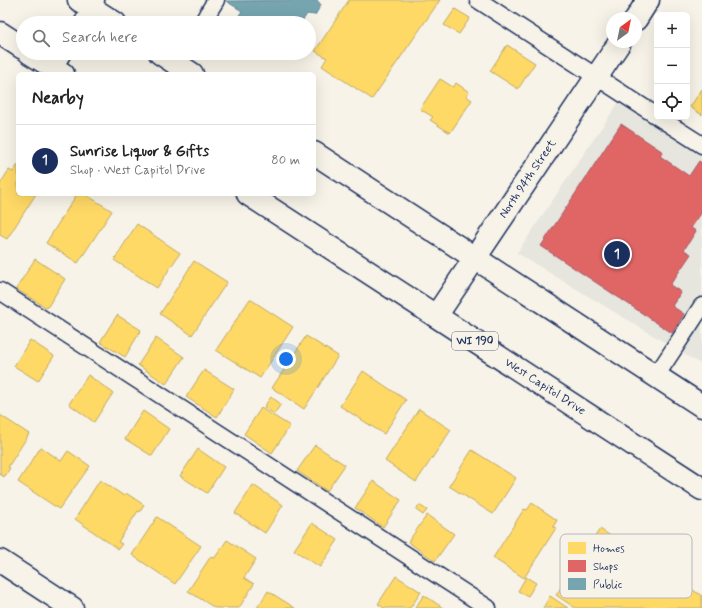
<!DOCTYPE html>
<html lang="en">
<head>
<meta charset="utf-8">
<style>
  :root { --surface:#fff; --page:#f2f2f2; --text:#222; --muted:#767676; --line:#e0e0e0; --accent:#1b2f5e }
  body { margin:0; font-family:Mynerve,sans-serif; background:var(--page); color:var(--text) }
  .controls { position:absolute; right:12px; top:12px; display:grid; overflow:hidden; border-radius:6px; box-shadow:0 4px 16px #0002 }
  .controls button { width:36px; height:36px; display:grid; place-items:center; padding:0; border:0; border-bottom:1px solid var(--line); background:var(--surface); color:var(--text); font:20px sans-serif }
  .compass { position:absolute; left:606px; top:12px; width:36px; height:36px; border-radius:50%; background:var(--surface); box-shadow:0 4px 16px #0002; rotate:33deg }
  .you { position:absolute; left:286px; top:359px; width:14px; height:14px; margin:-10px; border:3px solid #fff; border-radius:50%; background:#1a73e8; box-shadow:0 0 0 6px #1a73e833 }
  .badge { display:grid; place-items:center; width:26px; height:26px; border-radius:50%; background:var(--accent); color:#fff; font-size:13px; font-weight:700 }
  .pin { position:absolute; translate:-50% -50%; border:2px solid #fff; box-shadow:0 1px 4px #0006 }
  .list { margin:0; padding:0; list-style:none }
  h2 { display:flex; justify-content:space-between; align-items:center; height:52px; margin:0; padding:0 16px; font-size:17px }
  h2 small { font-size:13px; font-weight:400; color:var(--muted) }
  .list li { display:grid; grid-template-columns:26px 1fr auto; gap:12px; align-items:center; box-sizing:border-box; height:72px; padding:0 16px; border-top:1px solid var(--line) }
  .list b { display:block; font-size:15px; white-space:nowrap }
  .list p { margin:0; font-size:13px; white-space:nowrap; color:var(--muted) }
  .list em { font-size:13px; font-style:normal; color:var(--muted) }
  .icon { flex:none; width:22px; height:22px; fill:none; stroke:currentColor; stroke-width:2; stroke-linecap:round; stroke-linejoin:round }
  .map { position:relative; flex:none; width:702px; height:608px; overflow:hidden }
  .search { position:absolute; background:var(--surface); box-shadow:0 4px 16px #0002; left:16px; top:16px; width:300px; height:44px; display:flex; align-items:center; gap:10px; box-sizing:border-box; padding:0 14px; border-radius:22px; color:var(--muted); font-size:15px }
  .panel { position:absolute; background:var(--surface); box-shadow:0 4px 16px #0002; left:16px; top:72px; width:300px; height:124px; border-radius:6px }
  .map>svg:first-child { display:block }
  .built { fill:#e6e5de }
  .homes { fill:#ffd966; stroke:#bba664 }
  .shops { fill:#e06666; stroke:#a55664 }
  .public { fill:#76a5af; stroke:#5b8297 }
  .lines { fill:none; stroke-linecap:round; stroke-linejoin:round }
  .lane-casing { stroke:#1b2f5e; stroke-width:19 }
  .street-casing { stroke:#1b2f5e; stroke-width:25 }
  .primary-casing { stroke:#1b2f5e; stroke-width:25 }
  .lane { stroke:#f7f3e8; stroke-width:16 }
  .street { stroke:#f7f3e8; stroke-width:22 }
  .primary { stroke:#f7f3e8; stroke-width:22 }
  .labels { text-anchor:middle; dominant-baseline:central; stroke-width:4; stroke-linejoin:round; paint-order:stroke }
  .shield { fill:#f7f3e8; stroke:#5d6a87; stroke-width:1 }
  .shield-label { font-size:11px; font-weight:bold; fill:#1b2f5e }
  .street-label { font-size:12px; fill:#1b2f5e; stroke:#f7f3e8 }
  .key { fill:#f7f3e8; stroke:#b5b8bf; stroke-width:1 }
  .key-label { font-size:11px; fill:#1b2f5e }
</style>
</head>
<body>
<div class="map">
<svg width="702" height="608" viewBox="0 0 702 608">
  <rect width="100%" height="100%" fill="#f7f3e8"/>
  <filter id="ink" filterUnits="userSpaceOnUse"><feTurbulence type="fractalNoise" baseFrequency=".025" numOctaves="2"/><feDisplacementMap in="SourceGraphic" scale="8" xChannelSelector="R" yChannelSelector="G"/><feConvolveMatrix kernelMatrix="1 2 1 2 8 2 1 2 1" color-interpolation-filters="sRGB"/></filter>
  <g filter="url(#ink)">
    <path class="built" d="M627 90 702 141V365L517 253Z"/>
    <path class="homes" d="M349 0H440L372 99 322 66 327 58 315 51Z
      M455 9 470 18 459 34 444 25Z
      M507 45 535 63 518 89 490 71Z
      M440 79 453 87 456 83 469 92 466 96 472 100 450 133 430 120 433 117 420 109Z
      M702 89V115L690 107Z
      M18 165V194H36L7 239 0 235V184L9 170 13 172Z
      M77 194H85L112 211 78 263 46 243Z
      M137 224 180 253 157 288 114 260Z
      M35 259 65 279 47 308 16 289Z
      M194 261 227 282 192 335 160 314Z
      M250 299 293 327 260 378 216 350Z
      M117 315 141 330 125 357 100 342Z
      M306 336 338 356 304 409 272 388Z
      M156 338 184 357 166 384 138 365Z
      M30 340 54 356 38 381 14 366Z
      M204 370 234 389 217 417 186 397Z
      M363 371 406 400 384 434 340 406Z
      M88 375 113 393 94 422 69 404Z
      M271 397 281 404 274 414 264 407Z
      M261 408 290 426 272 453 244 434Z
      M419 409 451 430 416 482 385 461Z
      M143 411 169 429 152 456 125 439Z
      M0 415 29 434 8 467 10 468 4 477 0 474Z
      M315 445 345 465 327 491 297 471Z
      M41 447 61 461 68 451 90 466 59 509 18 482Z
      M198 449 224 467 207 493 180 476Z
      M472 450 516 478 493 514 449 486Z
      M100 480 124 496 126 493 144 505 140 512 138 511 118 542 122 544 118 549 75 519Z
      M373 481 401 500 383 527 355 508Z
      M253 485 283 505 265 533 235 513Z
      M532 503 557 520 553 527 556 528 524 578 493 558 524 509 527 510Z
      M419 505 427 510 423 515 416 510Z
      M427 515 454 534 435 561 408 542Z
      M157 517 201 546 175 584 132 555Z
      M312 523 338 540 320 567 294 550Z
      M600 529 702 596V608H575L556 595Z
      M227 540 256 559 244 578 254 584 239 608H215L188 591 211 556 214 559Z
      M396 576 421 592 410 608H384L378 604Z
      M526 577 536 583 528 596 518 591Z
      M268 591 295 608H257Z
      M424 595 443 608H415Z
      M550 596 568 608H543Z"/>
    <path class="shops" d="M621 124 663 152 660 156 689 176 699 161 702 163V212L691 228 696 231 684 250 691 254 670 285 681 292 672 306 684 314 672 333 541 246Z"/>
    <path class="public" d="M317 0 321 5 315 15 307 14 301 23H247L238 17 242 11 226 1Z"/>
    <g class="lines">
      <defs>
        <path id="lane" d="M478 0 657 116
          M82 23 96 0
          M202 23 216 0
          M54 68 63 53
          M658 117 702 145
          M0 291 488 608
          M656 376 702 306"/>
        <path id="street" d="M636 19 648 0
          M436 316 620 42
          M0 561 72 608"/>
        <path id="primary" d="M79 0 115 23
          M0 33 23 48
          M30 53 63 74
          M160 53 192 74
          M314 153 702 406
          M248 194 702 489"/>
      </defs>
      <use href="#lane" class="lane-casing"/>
      <use href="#street" class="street-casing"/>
      <use href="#primary" class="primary-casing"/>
      <use href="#lane" class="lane"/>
      <use href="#street" class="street"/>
      <use href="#primary" class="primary"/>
    </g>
  </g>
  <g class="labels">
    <rect class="shield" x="452" y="332" width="46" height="18" rx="3"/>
    <g class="shield-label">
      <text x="475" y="341">WI 190</text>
    </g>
    <g class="street-label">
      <text transform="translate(528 179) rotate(-56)">North 94th Street</text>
      <text transform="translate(545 387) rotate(33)">West Capitol Drive</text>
    </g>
  </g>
  <rect x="560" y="534" width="132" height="64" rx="6" class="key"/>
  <rect x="568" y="542" width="18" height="12" fill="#ffd966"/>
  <rect x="568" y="560" width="18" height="12" fill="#e06666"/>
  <rect x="568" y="578" width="18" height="12" fill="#76a5af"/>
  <g class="key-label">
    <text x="593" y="552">Homes</text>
    <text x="593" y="570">Shops</text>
    <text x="593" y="588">Public</text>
  </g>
</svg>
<div class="controls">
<button>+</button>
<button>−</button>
<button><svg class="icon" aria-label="locate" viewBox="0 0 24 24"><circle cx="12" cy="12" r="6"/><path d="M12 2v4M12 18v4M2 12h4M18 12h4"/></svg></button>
</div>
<svg class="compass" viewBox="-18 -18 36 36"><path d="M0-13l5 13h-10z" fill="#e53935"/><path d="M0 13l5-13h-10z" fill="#767676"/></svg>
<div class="you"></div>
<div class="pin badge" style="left:617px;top:254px">1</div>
<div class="search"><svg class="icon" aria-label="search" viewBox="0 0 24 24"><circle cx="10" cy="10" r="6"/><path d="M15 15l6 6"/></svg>Search here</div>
<section class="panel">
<h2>Nearby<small></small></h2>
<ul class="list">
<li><span class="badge">1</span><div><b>Sunrise Liquor &amp; Gifts</b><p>Shop · West Capitol Drive</p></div><em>80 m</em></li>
</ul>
</section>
</div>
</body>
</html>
